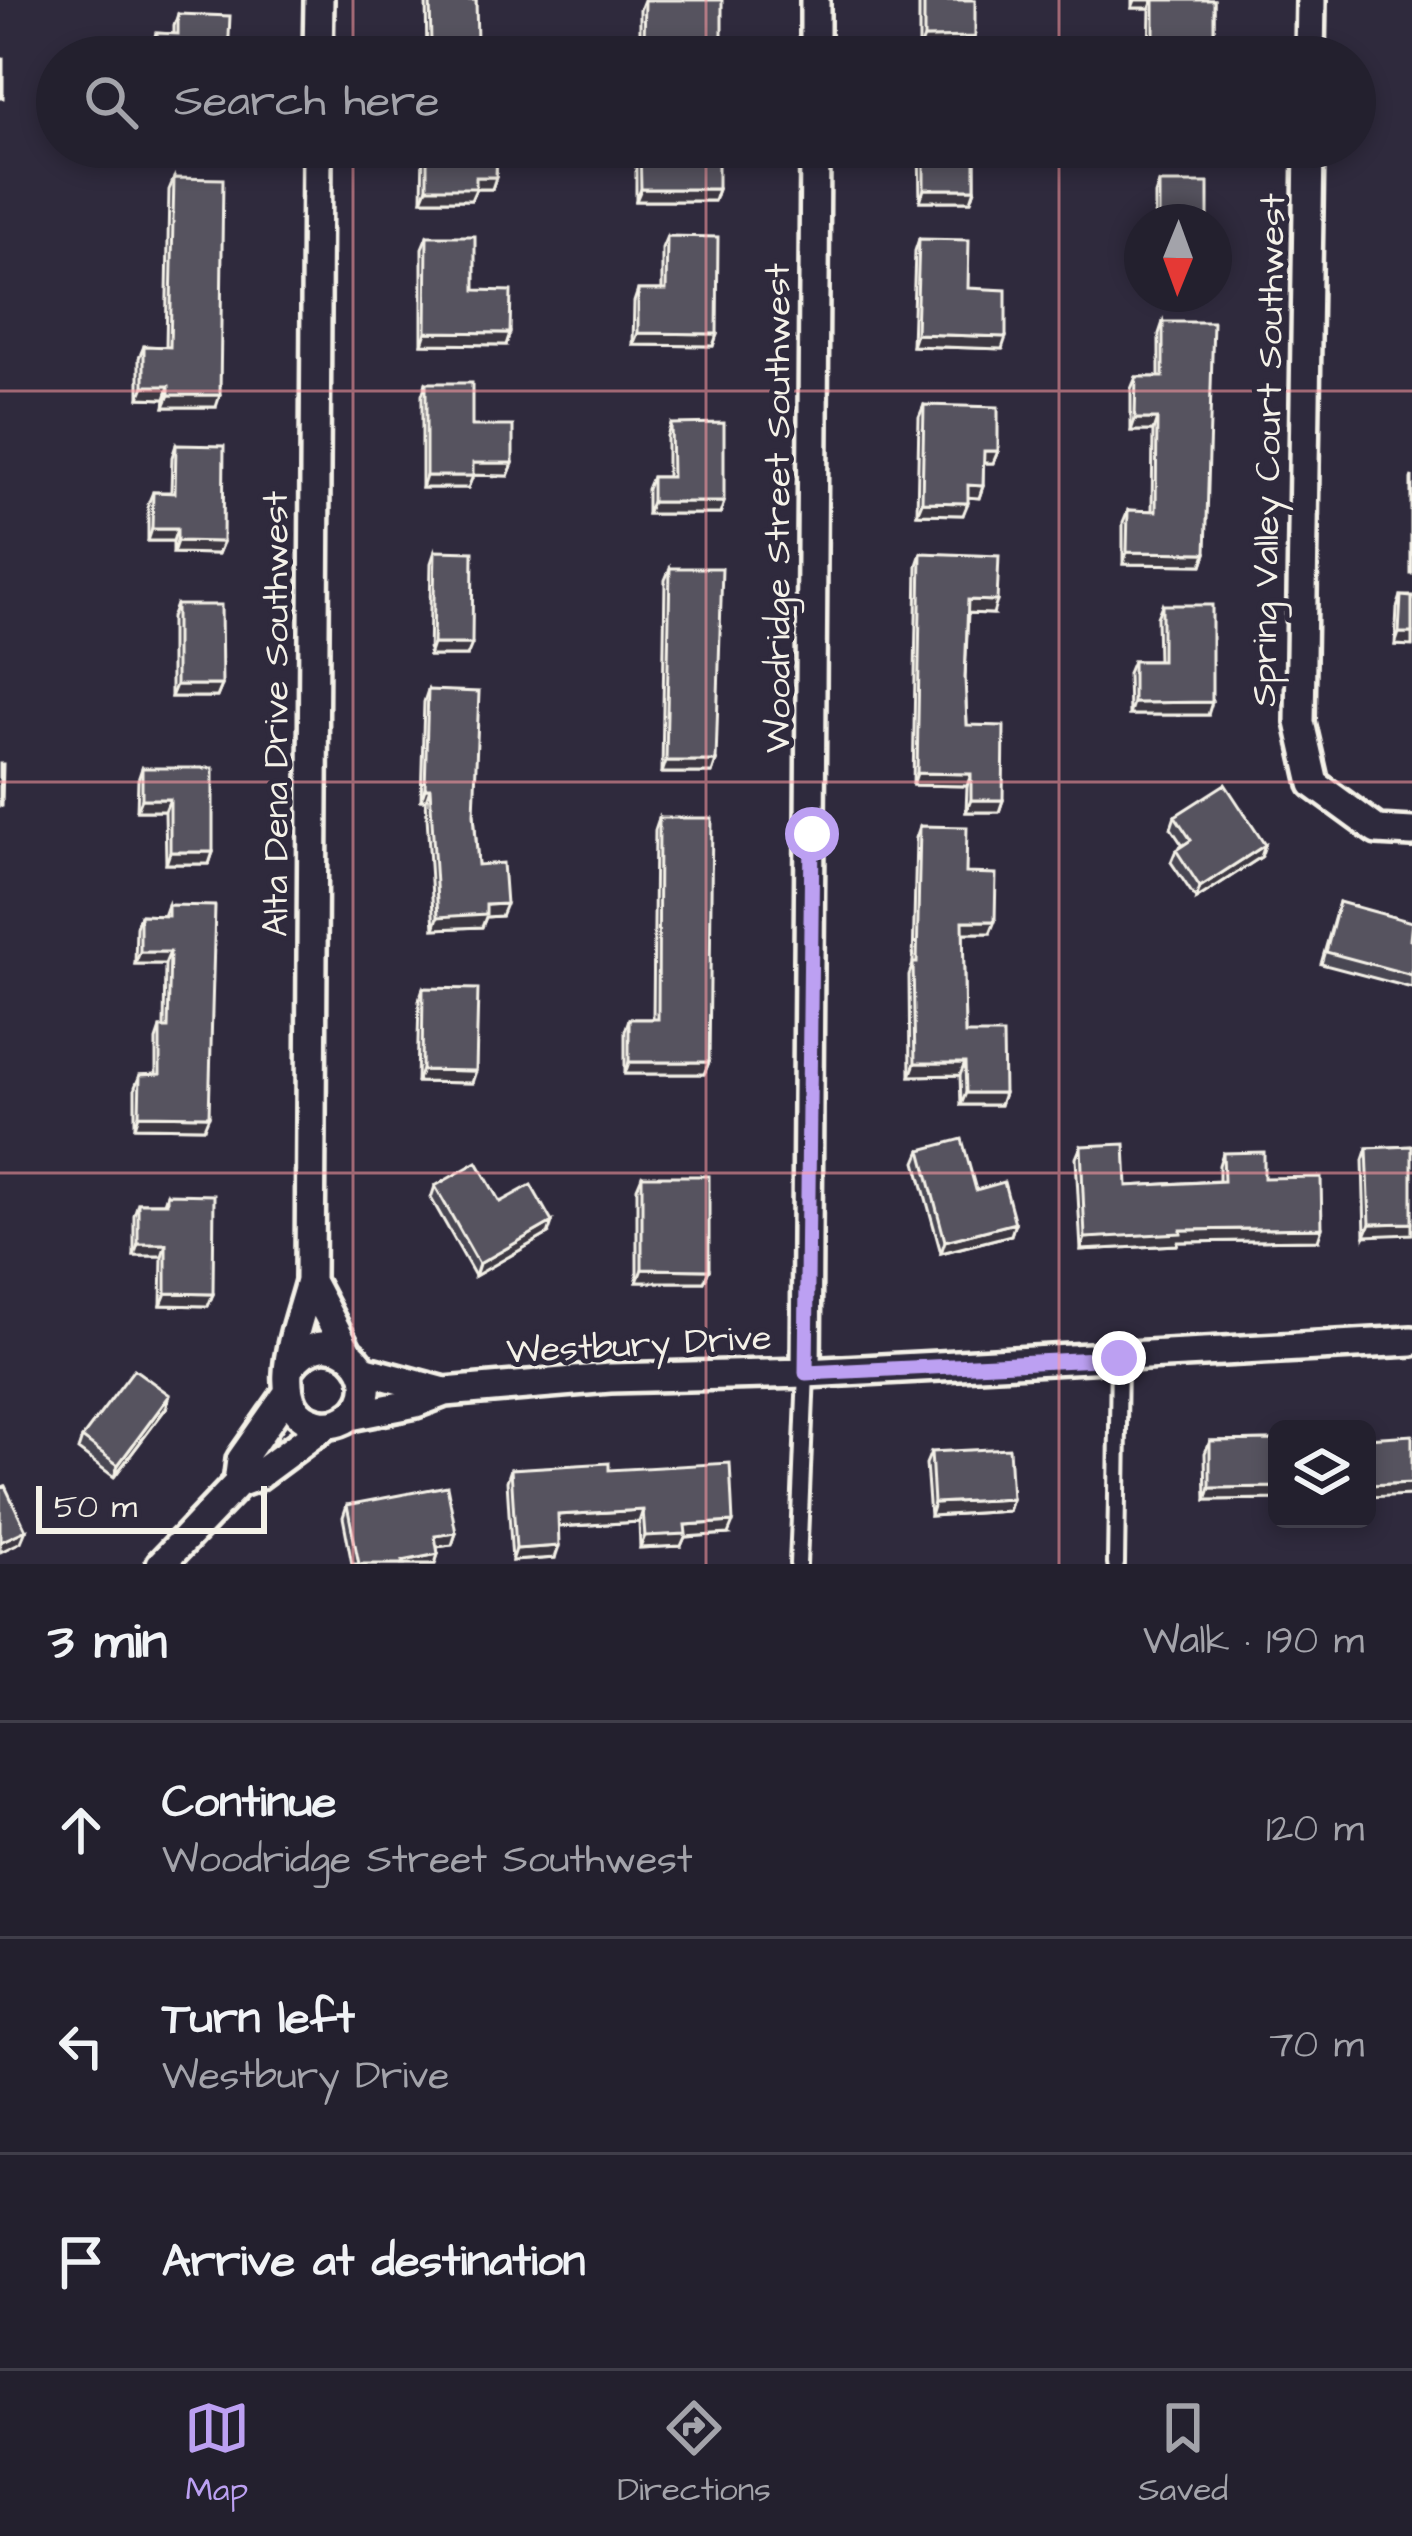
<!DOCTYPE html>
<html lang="en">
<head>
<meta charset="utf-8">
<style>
  :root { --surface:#23202e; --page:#2f2d3a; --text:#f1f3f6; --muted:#a3a3aa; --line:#403e4a; --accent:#bca0f2 }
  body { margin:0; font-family:"Architects Daughter",sans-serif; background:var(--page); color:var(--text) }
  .controls { position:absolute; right:36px; bottom:36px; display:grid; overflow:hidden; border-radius:18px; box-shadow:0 6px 18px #0003 }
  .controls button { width:108px; height:108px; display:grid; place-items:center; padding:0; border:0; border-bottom:3px solid var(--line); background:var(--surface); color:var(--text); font:60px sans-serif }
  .compass { position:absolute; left:1124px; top:204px; width:108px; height:108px; border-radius:50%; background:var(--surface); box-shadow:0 6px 18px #0003; rotate:181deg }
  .scale { position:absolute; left:36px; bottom:30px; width:231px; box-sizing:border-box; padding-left:12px; border:6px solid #f4f1e8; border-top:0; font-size:33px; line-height:42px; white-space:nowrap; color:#f4f1e8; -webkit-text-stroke:9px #2f2a3d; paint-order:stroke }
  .stop { position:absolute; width:36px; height:36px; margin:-27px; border:9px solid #bca0f2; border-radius:50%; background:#fff }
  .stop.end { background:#bca0f2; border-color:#fff; box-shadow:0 3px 12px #0008 }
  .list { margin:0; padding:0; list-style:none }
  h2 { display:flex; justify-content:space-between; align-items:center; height:156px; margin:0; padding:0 48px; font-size:51px }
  h2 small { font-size:39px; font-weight:400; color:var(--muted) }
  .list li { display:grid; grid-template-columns:78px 1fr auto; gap:36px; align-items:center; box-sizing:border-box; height:216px; padding:0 48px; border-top:3px solid var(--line) }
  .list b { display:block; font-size:45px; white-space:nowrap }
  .list p { margin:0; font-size:39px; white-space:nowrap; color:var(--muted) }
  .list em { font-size:39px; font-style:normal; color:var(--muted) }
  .icon { flex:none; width:66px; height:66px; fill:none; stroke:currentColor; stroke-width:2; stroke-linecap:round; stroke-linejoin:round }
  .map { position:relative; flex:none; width:1412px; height:1564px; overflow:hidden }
  .search { position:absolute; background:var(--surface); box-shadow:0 6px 18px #0003; left:36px; right:36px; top:36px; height:132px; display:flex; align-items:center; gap:30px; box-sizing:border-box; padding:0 42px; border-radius:66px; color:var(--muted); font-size:45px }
  .sheet { height:804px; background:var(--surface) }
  nav { display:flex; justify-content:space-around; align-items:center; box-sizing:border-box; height:168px; border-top:3px solid var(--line); background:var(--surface); font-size:33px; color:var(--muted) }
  nav a { display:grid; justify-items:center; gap:6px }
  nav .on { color:var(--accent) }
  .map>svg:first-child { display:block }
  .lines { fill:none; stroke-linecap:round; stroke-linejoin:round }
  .lane-casing { stroke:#f4f1e8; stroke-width:22 }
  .street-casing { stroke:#f4f1e8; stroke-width:36 }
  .lane { stroke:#2f2a3d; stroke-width:14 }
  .street { stroke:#2f2a3d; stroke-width:27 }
  .wall { fill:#4a4752; stroke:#f4f1e8; stroke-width:3 }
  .shaded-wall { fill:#3c3942; stroke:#f4f1e8; stroke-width:3 }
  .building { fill:#56525f; stroke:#f4f1e8; stroke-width:3 }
  .route { stroke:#bca0f2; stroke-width:15 }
  .grid { fill:none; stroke:#ff9aa2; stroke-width:3; stroke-opacity:0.55 }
  .labels { text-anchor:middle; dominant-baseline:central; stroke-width:10; stroke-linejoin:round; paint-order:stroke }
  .street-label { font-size:36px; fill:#f4f1e8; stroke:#2f2a3d }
</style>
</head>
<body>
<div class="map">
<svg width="1412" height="1564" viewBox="0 0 1412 1564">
  <rect width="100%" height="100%" fill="#2f2a3d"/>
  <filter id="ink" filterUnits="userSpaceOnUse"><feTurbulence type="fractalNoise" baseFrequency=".00833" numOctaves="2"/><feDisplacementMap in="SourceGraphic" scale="24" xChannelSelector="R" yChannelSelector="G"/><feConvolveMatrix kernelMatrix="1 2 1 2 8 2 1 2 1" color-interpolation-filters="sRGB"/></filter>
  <g filter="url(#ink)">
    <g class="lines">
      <defs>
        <path id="lane" d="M798 1564 806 1373
          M1116 1564 1119 1358"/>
        <path id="street" d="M815 0V57
          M318 57 319 0
          M1310 57 1311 0
          M1309 147 1300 722 1314 784 1377 830 1412 832
          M310 1281 347 1351
          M290 1367C331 1311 395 1379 352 1415 342 1423 329 1426 317 1423 261 1409 301 1319 310 1281L317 147
          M363 1370 445 1392
          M806 1373 815 147
          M350 1416 416 1403 445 1392 610 1378 806 1373 1412 1341
          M238 1483 241 1460 287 1394
          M161 1564 238 1483 257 1476 326 1425"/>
      </defs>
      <use href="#lane" class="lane-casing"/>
      <use href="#street" class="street-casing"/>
      <use href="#lane" class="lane"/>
      <use href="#street" class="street"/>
    </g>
    <path class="wall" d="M426 0H476L473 54 427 55Z
      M644 0 722 44 717 56 640 55V10Z
      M919 0H975L971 50H919Z
      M1132 0H1214V57H1149L1150 8H1132Z
      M178 14 228 57H151L152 46 156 33 174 34V26Z
      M423 147H497L496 177 492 189H476L471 200H422Z
      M640 147 718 189 714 201H636V159Z
      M919 147H975V189L971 201H920Z
      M174 178 216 407H164L165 399 139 398V358L144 346 166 347 169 190Z
      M1159 183 1208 222H1155V195Z
      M427 236 475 290 506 345 422 344V248Z
      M667 236 717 334 713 346 633 345 634 302 638 290H662V248Z
      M1141 238 1142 288H1136V250Z
      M919 239 1002 349 912 346 915 251Z
      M1163 322 1206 553 1202 565 1123 564V522L1128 510 1152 511 1153 431H1131V389L1136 377H1159V334Z
      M426 383 513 463 508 476 473 475 468 488H422V395Z
      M924 405 998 451 993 463H983V486L979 498 968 497 963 515 917 514 919 417Z
      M671 424 724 502 720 514H647V489L652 477H667V436Z
      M176 445 223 542 218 554 173 553V541H148V504L153 492H171L172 457Z
      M1412 476V574H1411V479Z
      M435 551 467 656H429L431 563Z
      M921 553 993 614 968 613 965 678 967 725 1003 800 999 812H966L967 786 913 785 917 565Z
      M670 568 716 761 712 773H662L665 580Z
      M1401 596H1412V645H1395L1397 608Z
      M176 605 222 685 217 697H171V617Z
      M1162 605 1208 715H1129L1128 673 1133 661H1158L1157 617Z
      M428 690 474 814 478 865 501 916 486 917 482 927 434 929 426 800H421L424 702Z
      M142 768 213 852 209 864H166L165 811H137L138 780Z
      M1175 816 1261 857 1196 899 1171 862 1176 850 1183 846 1171 828Z
      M659 818 709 1062 704 1074H625V1031L629 1019H653L655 830Z
      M920 826 966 873 990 933H963L965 1034 1004 1093 1000 1105H961L960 1075 910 1076 909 975 913 964 916 838Z
      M1339 902 1412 941V988L1321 964Z
      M168 905 204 1128 135 1127V1087L140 1075 156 1074V1040L160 1028H164L165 964H135L136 927 140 915 164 916Z
      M423 988 472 1083 417 1082 419 1000Z
      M1081 1146 1127 1186 1219 1181V1165L1223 1153 1264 1178 1318 1240 1178 1242 1177 1245 1081 1250 1076 1158Z
      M1412 1146 1365 1236 1363 1160 1367 1148Z
      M921 1150 976 1190 1015 1223 1011 1235 941 1253 916 1162Z
      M642 1176 709 1270 704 1282H637V1188Z
      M435 1186 500 1202 548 1234 475 1276 431 1198Z
      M167 1194 213 1294 208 1306 161 1305 162 1256H134V1215L138 1203H164Z
      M166 1408 114 1477 78 1450 82 1438Z
      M1277 1440V1499L1206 1500 1205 1453 1210 1441Z
      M931 1452 1012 1499 1008 1511 930 1516 926 1464Z
      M511 1469 609 1470 728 1534 685 1537 681 1546 640 1548 639 1522 558 1527 555 1558 512 1561 507 1481Z
      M347 1505 456 1533 452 1545 437 1547 438 1554 435 1564H352L343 1517Z"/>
    <path class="shaded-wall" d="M1135 0H1153L1150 8H1132Z
      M975 37 971 50H919L924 38Z
      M477 42 473 54 427 55 431 43Z
      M644 43 722 44 717 56 640 55Z
      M1133 147H1210L1209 148Z
      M476 177H496L492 189H476L471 200H422L427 188Z
      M641 189H718L714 201H636Z
      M924 189H975L971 201H920Z
      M426 332 510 333 506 345 422 344Z
      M638 333 717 334 713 346 633 345Z
      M916 334 1006 337 1002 349 912 346Z
      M144 386H169L165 399 139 398Z
      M169 395H220L216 407H164Z
      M1135 419H1157L1153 431H1131Z
      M984 451H998L993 463H979Z
      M473 463H513L508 476 468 475Z
      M426 476H473L468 488H422Z
      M968 485 983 486 979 498 964 497Z
      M652 502H724L720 514H647Z
      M922 502 968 503 963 515 917 514Z
      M152 529H177L173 541H148Z
      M177 541 223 542 218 554 173 553Z
      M1127 552 1206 553 1202 565 1123 564Z
      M968 600 997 601 993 614 964 613Z
      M1399 633H1412V646L1395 645Z
      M433 644H472L467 656H429Z
      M176 685H222L217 697H171Z
      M1212 702 1208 715H1129L1133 703Z
      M666 761H716L712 773H662Z
      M917 773 971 774 967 786 913 785Z
      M425 788H430L426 800H421Z
      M142 799H170L165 811H137Z
      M971 800H1003L999 812H966Z
      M1265 845 1261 857 1196 899 1200 887Z
      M170 852H213L209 864H166Z
      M506 904 501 916 486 917 482 927 434 929 438 917 486 905Z
      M963 921H995L990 933H959Z
      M140 952H170L165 964H135Z
      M629 1062H709L704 1074H625Z
      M915 1063H965L960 1075 910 1076Z
      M422 1070 476 1071 472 1083 417 1082Z
      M966 1093H1004L1000 1105H961Z
      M139 1115 209 1116 204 1128 135 1127Z
      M552 1222 548 1234 475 1276 479 1264Z
      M1015 1223 1011 1235 941 1253 945 1241Z
      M1412 1223V1234L1365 1236 1370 1224Z
      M1322 1228 1318 1240 1178 1242 1177 1245 1081 1250 1085 1238 1181 1230Z
      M138 1244H166L162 1256H134Z
      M642 1269 709 1270 704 1282H637Z
      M166 1293 213 1294 208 1306 161 1305Z
      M170 1395 166 1408 114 1477 118 1465Z
      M1412 1483V1495L1367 1497V1485Z
      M1277 1487V1499L1206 1500 1210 1488Z
      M1012 1499 1008 1511 930 1516 934 1503Z
      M643 1510 639 1522 553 1527 558 1515Z
      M733 1522 728 1534 685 1537 681 1546 640 1548 645 1536 685 1525Z
      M26 1530 21 1542 0 1552V1542Z
      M456 1533 452 1545 430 1548 435 1536Z
      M559 1546 555 1558 512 1561 516 1549Z
      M438 1554 435 1564H402L403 1561Z"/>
    <path class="building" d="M430 0H476L477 42 431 43Z
      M645 0H722V44L644 43Z
      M924 0H975V37L924 38Z
      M1154 0H1214V57H1154Z
      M178 14 230 16 228 57H155L156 33 178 34Z
      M0 58H3V98H0Z
      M427 147H497L496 177H476V188H427Z
      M640 147H718V189H641Z
      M924 147H975V189H924Z
      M174 178 223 179 220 395H169V386H144V346L170 347Z
      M1159 183H1208V222H1159Z
      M427 236H475V290L511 291 510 333 426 332Z
      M667 236 718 237 717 334 638 333V290H666Z
      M1141 238H1142V276H1141Z
      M919 239 969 240 968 288 1006 290V337L916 334Z
      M1163 322H1213L1206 553 1127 552 1128 510 1156 511 1157 419H1135L1136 377H1163Z
      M426 383H472V426H513V463H473V476H426Z
      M924 405 998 407V451H984L983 486 968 485V503L922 502Z
      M724 423V502H652V477H672L671 424Z
      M176 445 224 446 223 542 177 541V529H152L153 492 175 493Z
      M435 551 473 552 472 644H433Z
      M921 553 999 556 997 601 968 600 965 678 967 725 1004 726 1003 800H971V774L917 773Z
      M670 568H722L716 761H666Z
      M1401 596 1412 597V633H1399Z
      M176 605H221L222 685H176Z
      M1162 605H1212V702L1133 703V661H1162Z
      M428 690 479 692 474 814 478 865 503 863 506 904 486 905V914L438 917 430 788H425Z
      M0 764H3L2 806H0Z
      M142 768H213V852H170V799H142Z
      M1225 784 1265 845 1200 887 1176 850 1191 840 1175 816Z
      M659 818H712L709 1062H629V1019H658Z
      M920 826 967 827 966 873 996 874 995 921H963L965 1034H1003L1004 1093H966L965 1063H915L913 963H917Z
      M1339 902 1412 922 1410 940 1412 941V975L1326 952Z
      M168 905 215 906 209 1116 139 1115 140 1075 160 1074V1028H168L170 952H140V915L168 916Z
      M423 988 478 989 476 1071 422 1070Z
      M962 1139 976 1190 1004 1182 1015 1223 945 1241 921 1150Z
      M1125 1144 1127 1186 1224 1181 1223 1153 1264 1152V1178L1321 1177 1322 1228 1181 1230V1233L1085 1238 1081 1146Z
      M1412 1146V1223L1370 1224 1367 1148Z
      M477 1162 500 1202 531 1185 552 1222 479 1264 435 1186Z
      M642 1176H709V1270L642 1269Z
      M167 1194 214 1195 213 1294 166 1293V1244H138V1203H167Z
      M134 1369 170 1395 118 1465 82 1438Z
      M1412 1435V1483L1367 1485V1438Z
      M1277 1440V1487L1210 1488V1441Z
      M1009 1448 1012 1499 934 1503 931 1452Z
      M609 1463V1470L730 1463 733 1522 685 1525 686 1534 645 1536 643 1510 558 1515 559 1546 516 1549 511 1469Z
      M5 1486 26 1530 0 1542V1488Z
      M447 1486 456 1533 435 1536 438 1554 403 1561 404 1564H359L347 1505Z"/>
  </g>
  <g class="lines" filter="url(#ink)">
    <path class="route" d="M812 834 806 1373 1119 1358"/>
  </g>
  <path class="grid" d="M353 0V57M706 0V57M1059 0V57M353 147V1564M706 147V1564M1059 147V1564M0 391H1412M0 782H1412M0 1173H1412"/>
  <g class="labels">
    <g class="street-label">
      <text transform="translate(1269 450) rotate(-89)">Spring Valley Court Southwest</text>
      <text transform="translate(778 508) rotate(-90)">Woodridge Street Southwest</text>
      <text transform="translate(276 714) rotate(-90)">Alta Dena Drive Southwest</text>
      <text transform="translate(639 1345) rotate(-3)">Westbury Drive</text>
    </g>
  </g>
</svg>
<div class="controls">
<button><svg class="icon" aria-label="layers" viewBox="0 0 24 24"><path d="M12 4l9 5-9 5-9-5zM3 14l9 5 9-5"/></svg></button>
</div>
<svg class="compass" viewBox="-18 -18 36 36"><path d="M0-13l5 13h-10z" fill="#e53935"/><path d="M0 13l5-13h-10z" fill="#a3a3aa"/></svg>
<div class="scale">50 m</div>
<div class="stop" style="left:812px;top:834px"></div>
<div class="stop end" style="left:1119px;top:1358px"></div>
<div class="search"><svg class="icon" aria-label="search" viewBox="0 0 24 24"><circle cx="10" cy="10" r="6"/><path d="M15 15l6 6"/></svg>Search here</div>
</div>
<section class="sheet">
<h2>3 min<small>Walk · 190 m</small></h2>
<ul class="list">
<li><svg class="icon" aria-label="ahead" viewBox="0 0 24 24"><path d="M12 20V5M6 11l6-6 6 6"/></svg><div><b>Continue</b><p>Woodridge Street Southwest</p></div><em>120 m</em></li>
<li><svg class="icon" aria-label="left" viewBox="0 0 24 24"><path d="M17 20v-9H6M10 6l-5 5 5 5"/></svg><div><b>Turn left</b><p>Westbury Drive</p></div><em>70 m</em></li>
<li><svg class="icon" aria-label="arrive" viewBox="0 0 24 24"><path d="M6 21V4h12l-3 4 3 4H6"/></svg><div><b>Arrive at destination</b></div></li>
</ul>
</section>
<nav>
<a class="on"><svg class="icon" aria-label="map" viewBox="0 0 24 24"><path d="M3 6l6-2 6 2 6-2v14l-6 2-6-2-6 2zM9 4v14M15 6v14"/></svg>Map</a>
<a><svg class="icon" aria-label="directions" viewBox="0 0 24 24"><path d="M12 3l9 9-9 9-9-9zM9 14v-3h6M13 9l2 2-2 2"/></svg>Directions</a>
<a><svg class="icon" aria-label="saved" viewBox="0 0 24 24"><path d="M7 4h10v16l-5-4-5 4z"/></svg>Saved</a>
</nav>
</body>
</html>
